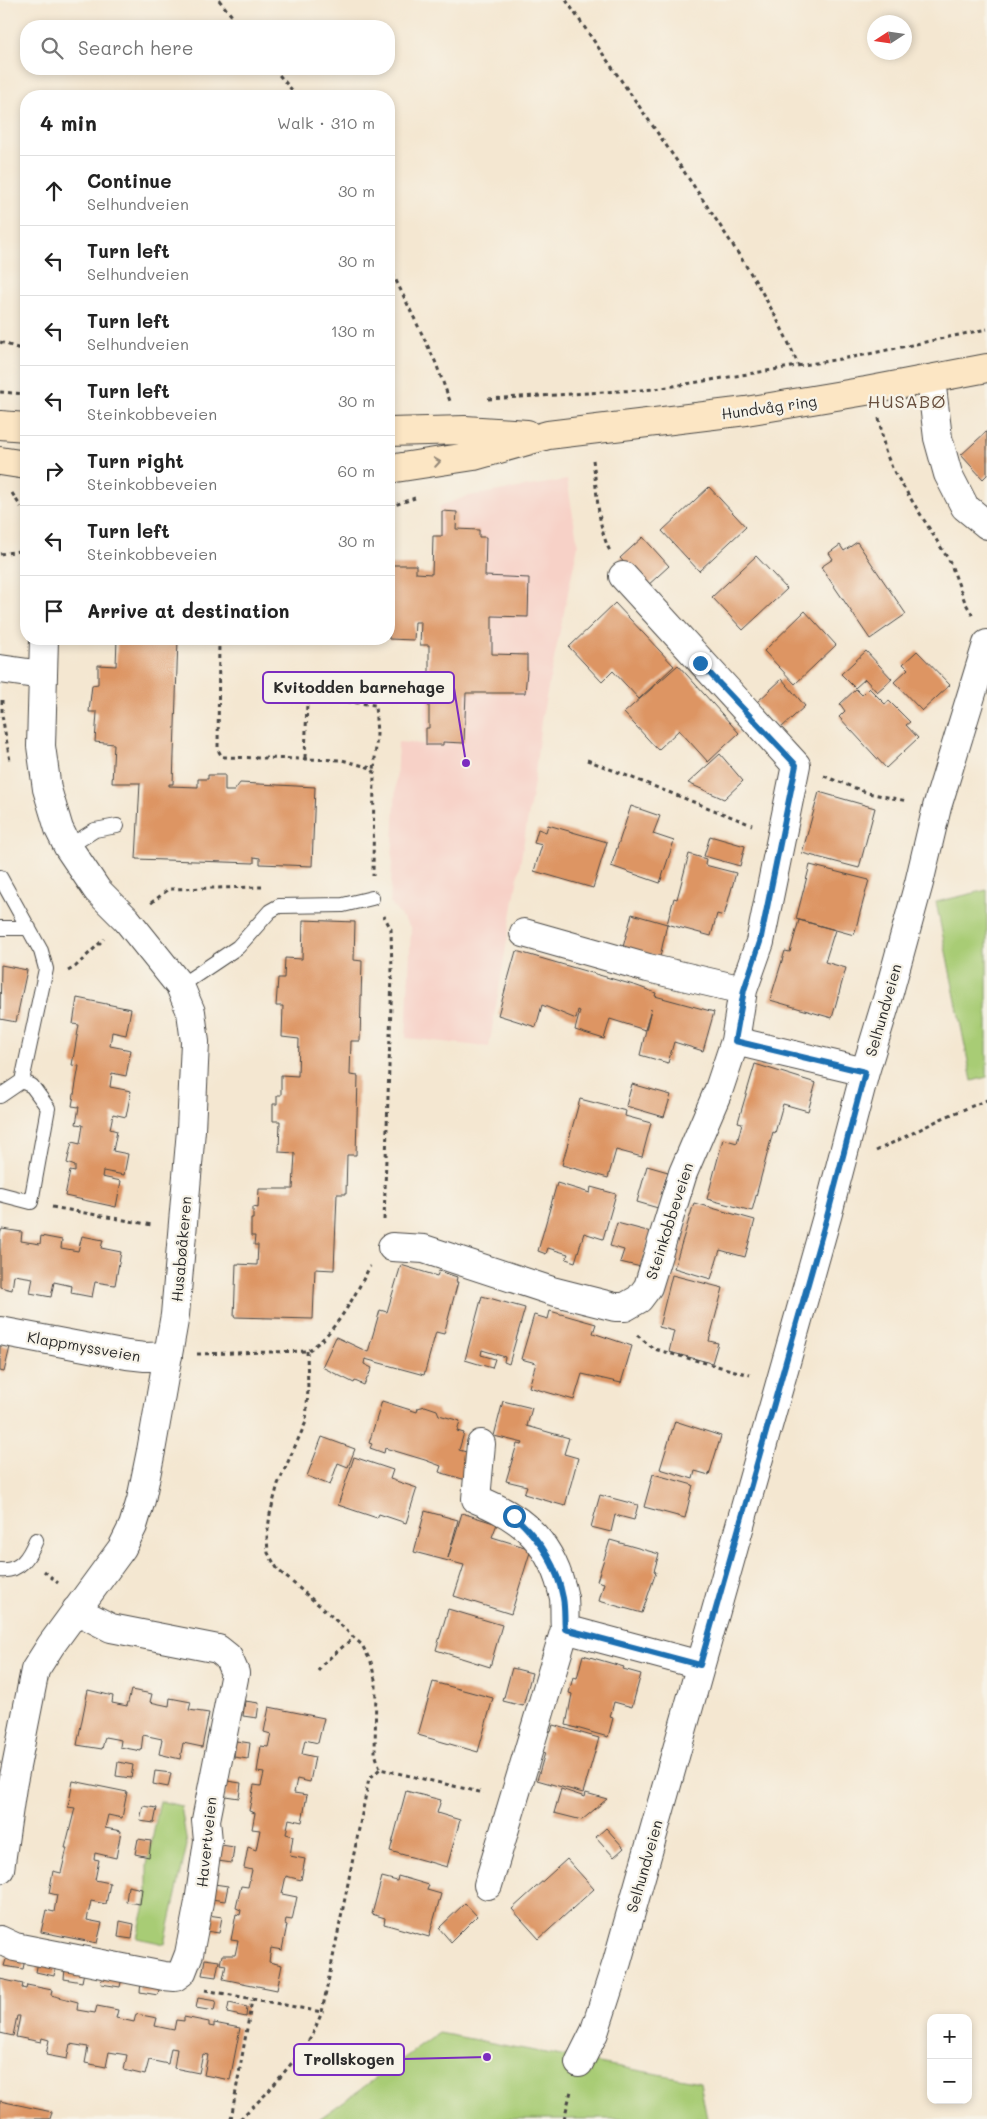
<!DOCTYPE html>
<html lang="en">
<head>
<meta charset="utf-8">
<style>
  :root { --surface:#fff; --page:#f2f2f2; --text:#222; --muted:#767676; --line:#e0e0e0 }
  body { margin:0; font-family:Mali,sans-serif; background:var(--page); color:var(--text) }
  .controls { position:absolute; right:15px; bottom:15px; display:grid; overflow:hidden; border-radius:10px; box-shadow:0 2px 8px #0003 }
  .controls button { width:45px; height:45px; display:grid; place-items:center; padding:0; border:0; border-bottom:1px solid var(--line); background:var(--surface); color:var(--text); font:25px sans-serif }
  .compass { position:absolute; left:867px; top:15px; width:45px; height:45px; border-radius:50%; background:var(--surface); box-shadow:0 2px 8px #0003; rotate:258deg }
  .stop { position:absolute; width:15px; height:15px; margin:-11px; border:4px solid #1f6fb2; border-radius:50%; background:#fff }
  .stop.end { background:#1f6fb2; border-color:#fff; box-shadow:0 1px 5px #0008 }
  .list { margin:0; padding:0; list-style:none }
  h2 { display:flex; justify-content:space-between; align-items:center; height:65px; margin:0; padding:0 20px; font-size:21px }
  h2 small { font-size:16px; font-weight:400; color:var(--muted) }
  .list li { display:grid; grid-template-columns:32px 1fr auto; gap:15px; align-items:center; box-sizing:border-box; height:70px; padding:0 20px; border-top:1px solid var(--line) }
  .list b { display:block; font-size:19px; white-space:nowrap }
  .list p { margin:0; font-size:16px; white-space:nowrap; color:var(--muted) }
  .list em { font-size:16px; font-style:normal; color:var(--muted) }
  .icon { flex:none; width:28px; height:28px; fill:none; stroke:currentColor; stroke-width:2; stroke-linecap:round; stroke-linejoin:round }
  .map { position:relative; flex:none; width:987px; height:2119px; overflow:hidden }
  .search { position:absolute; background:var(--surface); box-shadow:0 2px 8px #0003; left:20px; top:20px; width:375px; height:55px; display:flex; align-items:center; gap:12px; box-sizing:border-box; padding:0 18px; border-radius:20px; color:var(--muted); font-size:19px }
  .panel { position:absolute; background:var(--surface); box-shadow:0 2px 8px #0003; left:20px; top:90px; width:375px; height:555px; border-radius:20px }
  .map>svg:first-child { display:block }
  .built { fill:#f7d1c7 }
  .green { fill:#a8cc75; stroke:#6a7c50 }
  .building { fill:#dd9563 }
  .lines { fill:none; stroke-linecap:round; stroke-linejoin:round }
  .service-casing { stroke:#494744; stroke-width:16 }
  .minor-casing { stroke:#494744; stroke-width:30 }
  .secondary-casing { stroke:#494744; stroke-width:30 }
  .path { stroke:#494744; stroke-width:3; stroke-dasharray:4 4; stroke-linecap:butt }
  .service { stroke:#fff; stroke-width:14 }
  .minor { stroke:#fff; stroke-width:28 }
  .secondary { stroke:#fce6c4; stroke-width:28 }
  .oneway { stroke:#948878 }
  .route { stroke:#1f6fb2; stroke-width:6 }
  .labels { text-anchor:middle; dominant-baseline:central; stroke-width:4.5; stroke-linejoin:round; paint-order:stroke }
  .street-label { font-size:15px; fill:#2b2b2b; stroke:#f7f3e8 }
  .quarter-label { font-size:18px; letter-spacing:1px; fill:#69503f; stroke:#f7f3e8 }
  .leader { fill:none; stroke:#7b2cbf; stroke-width:2 }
  .callout-dot { fill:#7b2cbf; stroke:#f7f3e8; stroke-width:2 }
  .callout { fill:#f7f3e8; stroke:#7b2cbf; stroke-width:2 }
  .callout-label { font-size:16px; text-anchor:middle; font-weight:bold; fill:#2b2b2b }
</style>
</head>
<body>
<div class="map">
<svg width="987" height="2119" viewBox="0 0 987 2119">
  <rect width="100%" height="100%" fill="#f7f3e8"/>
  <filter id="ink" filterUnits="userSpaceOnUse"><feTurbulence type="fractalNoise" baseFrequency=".02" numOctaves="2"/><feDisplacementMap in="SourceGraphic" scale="10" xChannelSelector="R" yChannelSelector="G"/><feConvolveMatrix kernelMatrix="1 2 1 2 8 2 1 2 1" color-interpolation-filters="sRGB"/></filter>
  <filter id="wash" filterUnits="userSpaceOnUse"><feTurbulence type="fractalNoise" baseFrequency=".0096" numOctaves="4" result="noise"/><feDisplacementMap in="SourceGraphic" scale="20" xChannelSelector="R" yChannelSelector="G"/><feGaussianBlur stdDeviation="1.12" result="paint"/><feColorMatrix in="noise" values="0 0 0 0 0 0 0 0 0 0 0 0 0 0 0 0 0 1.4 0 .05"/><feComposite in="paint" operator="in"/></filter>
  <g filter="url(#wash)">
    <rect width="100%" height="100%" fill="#f4e7d1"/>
    <path class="built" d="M567 480 578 545 541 721 534 782 489 1047 406 1038 411 928 390 903 398 742 424 744 427 675 440 506 468 496Z"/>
    <path class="green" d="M987 890V1077L972 1081 936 902Z
      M160 1801 181 1806 187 1845 165 1944 137 1938 147 1897V1865Z
      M439 2033 700 2082 707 2119H319Z"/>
    <g id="blocks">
      <path class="building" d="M987 431V475L983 479 961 455Z
        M709 487 746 527 699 571 662 531Z
        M442 511 457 512 456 529 479 530V537H486L485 576 529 578 528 617 492 616V654L527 655V671L525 693H466L464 743 443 742V745H426V728H429V645H420L421 622H415L414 640 389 639V565H416V573L432 574 433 536H442Z
        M643 537 669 566 646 587 620 558Z
        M857 542 906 614 870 639 821 567 833 559 829 553 840 545 844 551Z
        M756 556 787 589 743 630 712 597Z
        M615 603 674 666 639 699 613 671 602 682 569 647Z
        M805 611 836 645 795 684 764 651Z
        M117 639H178L173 784H169V786L198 787V779H208V775H225V791H234L240 783 315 787 312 866 260 864V858L254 857V863L136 859 140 783H112L114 744 95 742 97 712H89L92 685 98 684V665L116 666Z
        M866 651 892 679 877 692 865 679 855 688 841 674Z
        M917 651 950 685 922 711 894 682 908 669 903 664Z
        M678 665 739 733 708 762 679 730 658 750 624 713Z
        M782 679 805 706 781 728 757 702Z
        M869 688 885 704 889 701 910 722 906 725 918 738 886 768 839 717 845 711 840 704 856 689 862 695Z
        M720 754 743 781 724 799 688 783Z
        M819 792 875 808 859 868 802 853Z
        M631 806 660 816 653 834 674 841 660 883 611 866Z
        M548 825 607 842 593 888 534 871 542 845 534 843 538 829 546 832Z
        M710 836 745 846 740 866 704 856Z
        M689 854 706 859 705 865 736 873 724 916 717 914 711 936 667 924 660 957 623 947 632 914 667 924 674 898 677 899Z
        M810 865 869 880 854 935 796 919Z
        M303 920 355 922 354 960 362 961 360 1041H351L350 1075 358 1076 356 1155H347L346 1194H337L334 1270 315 1269 313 1319 234 1317 236 1264 257 1265 258 1245H254L255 1236H251V1219H253V1207L258 1208 259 1189H293L295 1153 279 1152 280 1121H273V1104H277V1095H281V1075L298 1076 299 1039 282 1037 283 1006H276L278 978H284L285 958 302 959Z
        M799 920 835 930 825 962 846 968 832 1018 770 1000 785 951 790 952Z
        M516 951 637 986 656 993 655 996 714 1012 703 1051 674 1042 668 1063 640 1055 651 1009 645 1030 610 1019 604 1039 575 1030 580 1011 578 1010 576 1019 542 1005 536 1027 498 1015Z
        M1 965 27 970 16 1022 0 1019Z
        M77 998 131 1009 126 1035 112 1032 110 1046 131 1050 126 1076 112 1073 110 1087 131 1091 126 1117 113 1114 110 1129 117 1131 113 1151 128 1154 124 1175 103 1171 102 1177 121 1181 116 1207 65 1196 70 1171 75 1172V1166L67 1163 72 1142 80 1144 83 1125 76 1124 79 1107 72 1106 79 1066 72 1065 79 1025 73 1024Z
        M755 1064 816 1083 808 1111 783 1104 775 1133 773 1132 752 1211 707 1199 723 1139 737 1143 742 1123 738 1122Z
        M632 1084 671 1095 664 1117 626 1106Z
        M580 1099 626 1111 625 1116 651 1123 642 1157 616 1150 608 1178 562 1165Z
        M647 1166 668 1172 658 1208 637 1202Z
        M557 1183 590 1193 591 1187 616 1194 603 1239 584 1233 575 1262 566 1259 568 1254 548 1248 546 1254 538 1251Z
        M694 1203 755 1220 745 1257 720 1250 711 1279 674 1268Z
        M617 1223 651 1232 641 1267 620 1262 624 1250 610 1246Z
        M2 1229 22 1232 21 1241 40 1244 41 1236 62 1240 61 1248 78 1251 82 1236 103 1240 101 1248 121 1252 115 1285 95 1282 92 1297 71 1293 72 1286 54 1282 51 1297 30 1293 33 1278 14 1275 12 1290 0 1287V1234Z
        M401 1265 437 1276 439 1271 457 1277 456 1282H458L444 1334 436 1332 424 1375 365 1359 364 1364 372 1368 364 1385 355 1381 354 1383 322 1367 336 1337 368 1352 380 1310 387 1312Z
        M672 1275 723 1288 709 1341 718 1343 712 1363 669 1352 674 1331 659 1327Z
        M482 1296 525 1308 509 1364 504 1362 505 1357 482 1350 481 1355 495 1359 492 1368 465 1360Z
        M550 1311 596 1324 593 1333 632 1346 621 1383 582 1374 574 1400 529 1387 536 1363 521 1359 534 1315 548 1319Z
        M0 1345 10 1347 4 1372 0 1371Z
        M382 1401 417 1412 418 1408 425 1406 437 1410 439 1415 460 1421 457 1431 464 1433 459 1450 470 1453 466 1480 439 1472 441 1466 425 1460 385 1448 384 1453 370 1448 372 1444 369 1443Z
        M503 1401 532 1408 527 1426 569 1438 564 1454 578 1458 565 1506 524 1494 527 1486 506 1481 517 1444 522 1445 523 1443 494 1436Z
        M675 1421 721 1436 709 1475 695 1471 693 1479 660 1469Z
        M322 1437 355 1449 348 1467 338 1463 330 1485 307 1476Z
        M354 1457 393 1470 390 1479 417 1488 406 1523 379 1514 377 1518 338 1505Z
        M653 1474 693 1485 685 1518 644 1507Z
        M600 1495 638 1505 634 1520 615 1515 611 1532 591 1527Z
        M425 1511 458 1520 448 1558 462 1513 497 1524 492 1537 531 1549 511 1614 454 1596 464 1565 414 1552Z
        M610 1540 659 1554 654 1571 656 1572 642 1613 599 1601 604 1583 597 1581Z
        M448 1609 502 1625 490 1667 436 1650Z
        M583 1655 624 1667 623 1669 641 1674 632 1707 614 1702 610 1717 613 1718 608 1737 566 1725 572 1694 569 1693 573 1677 577 1678Z
        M512 1668 532 1673 523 1706 503 1701Z
        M433 1682 493 1698 478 1752 418 1735Z
        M88 1690 113 1696 112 1703 127 1706 131 1690 152 1694 150 1702 169 1706 170 1698 191 1702 189 1710 209 1713 202 1747 183 1743 180 1759 159 1754 162 1739 143 1735 141 1751 120 1747 121 1740 105 1737 102 1749 77 1745Z
        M245 1701 259 1703 257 1718 243 1716Z
        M269 1707 324 1718 318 1743 305 1740 302 1754 315 1757 310 1782 297 1779 294 1793 307 1795 302 1822 289 1819 286 1834 293 1836 290 1856 305 1859 301 1880 286 1876 282 1894 297 1897 292 1920 286 1919 285 1924 287 1925 282 1950 271 1948 269 1962 282 1965 277 1990 223 1979 226 1965 220 1964 222 1955H235L238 1941 231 1940 236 1914 240 1915 241 1910 236 1908 241 1886 248 1887 252 1870 244 1868 248 1847 256 1850 260 1830 252 1829 255 1813 249 1811 254 1785 261 1786 264 1773 257 1772 261 1746 268 1747 271 1734 264 1732Z
        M553 1725 599 1738 583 1793 537 1780 545 1753 541 1752 547 1731 551 1732Z
        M236 1741 250 1743 248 1759 234 1757Z
        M118 1762 133 1765 131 1778 116 1776Z
        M155 1771 171 1773 168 1787 153 1784Z
        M73 1781 127 1792 122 1818 108 1815 105 1828 121 1831 116 1858 95 1853 94 1859 99 1860 95 1880 110 1883 106 1904 91 1901 87 1920 102 1923 97 1943 41 1932 46 1910 54 1912 57 1895 49 1893 53 1871 61 1873 67 1848H65L75 1808 68 1807Z
        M227 1781 241 1783 239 1798 225 1796Z
        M561 1789 585 1797 586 1793 607 1799 582 1820 554 1813Z
        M406 1791 441 1800 437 1813 460 1820 447 1867 390 1851Z
        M143 1806 157 1808 154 1823 140 1821Z
        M606 1828 624 1848 614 1857 596 1837Z
        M138 1839 151 1841 149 1857 135 1854Z
        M221 1845 234 1847 232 1863 218 1861Z
        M567 1859 594 1889 539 1939 512 1909Z
        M398 1876 429 1885 427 1890 441 1894 429 1937 384 1924 385 1918 372 1914 382 1877 397 1881Z
        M214 1884 228 1886 225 1901 211 1899Z
        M128 1886 142 1889 140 1904 126 1902Z
        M465 1903 477 1916 451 1942 439 1928Z
        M208 1915 222 1917 219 1933 206 1931Z
        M120 1921 134 1924 132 1939 118 1937Z
        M7 1956 25 1959 23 1969 4 1966Z
        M205 1959 219 1961 216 1977 202 1975Z
        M38 1962 56 1965 54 1976 36 1972Z
        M65 1969 84 1972 82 1982 64 1979Z
        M103 1974 122 1978 120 1987 101 1984Z
        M0 1979 23 1984 22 1988 26 1989 27 1985 52 1990 51 1995 78 2002 77 2010 95 2013 97 2006 118 2010 116 2018 134 2022 136 2014 157 2018 155 2026 174 2030 176 2020 184 2021V2017L209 2022V2026L214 2027V2023L240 2028 230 2080 204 2075 208 2055 203 2054 199 2073 174 2068 177 2049 171 2048 168 2064 149 2060 145 2075 124 2070 127 2055 109 2052 106 2067 85 2063 88 2047 70 2044 67 2059 46 2055 49 2040 42 2038 41 2042 16 2037 20 2016H17L13 2036 0 2033Z
        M141 1982 160 1985 158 1995 140 1992Z
        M198 1998 216 2001 214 2011 196 2008Z
        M229 2003 247 2007 246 2017 227 2013Z
        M0 2101 52 2112 50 2119H0Z"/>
    </g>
  </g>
  <g filter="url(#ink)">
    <use href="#blocks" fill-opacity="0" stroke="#494744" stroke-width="1"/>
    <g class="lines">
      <defs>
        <path id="service" d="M68 847 95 830 117 826
          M0 877 41 951 46 969 22 1081 0 1096
          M0 928H29
          M180 986 238 947 270 911 279 906 343 905 372 898
          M0 1194 31 1202 48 1108 32 1086 22 1081
          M0 1570C20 1572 29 1557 36 1540"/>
        <path id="minor" d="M931 379 938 438 948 474 965 507 987 525
          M0 669 42 675
          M524 933 648 968 743 990
          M735 1041 865 1072
          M392 1247 424 1249 552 1291 615 1307H625L639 1299 648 1287 683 1173 719 1089 735 1041 743 990 760 942 796 765 623 576
          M0 1331 127 1355 145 1357 168 1356
          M481 1444 476 1499C525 1518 553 1545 564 1598 565 1608 564 1619 565 1629
          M0 1869 12 1787 35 1670 51 1645 122 1548 133 1526 141 1500 151 1451 175 1315 191 1130 195 1042 191 1012 180 986 127 920 97 890 68 847 59 829 47 789 41 746 44 639
          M488 1885 565 1629 700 1665
          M0 1940 15 1947 164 1976 175 1977 182 1972 189 1954 199 1902 208 1841 206 1820 235 1673 228 1657 218 1649 111 1628 76 1610
          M579 2063 594 2033 617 1962 828 1213 865 1072 888 996 919 883 937 807 987 644"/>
        <path id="secondary" d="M0 425 26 427
          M389 432 465 430 527 434
          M0 461 26 465
          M389 469 474 456 548 435 746 411 866 391 987 368"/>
      </defs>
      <use href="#service" class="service-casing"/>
      <use href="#minor" class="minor-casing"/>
      <use href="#secondary" class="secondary-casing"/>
      <path class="path" d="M219 0 240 26
        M566 0C613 70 663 139 709 209 744 262 775 308 799 367
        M274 69 297 96
        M389 266 435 361 450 401
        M0 342 26 351
        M0 392 26 394
        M488 399 655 389 859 356 987 329
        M879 418 885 451 893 470 950 562 965 602 974 618
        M593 460C597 487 597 527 610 551
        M12 493 21 507
        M389 507 415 498
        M0 554 26 550
        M219 639 218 750 222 757 342 760 371 768 374 772 373 876
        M2 700V715L10 761
        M305 758 307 702 343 701 375 705 377 734 374 771
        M587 760 752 825
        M824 776 868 793 907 801
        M151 903 169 889 262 887
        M68 971 75 967 104 939
        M876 1151 945 1117 987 1100
        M52 1207 152 1225
        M384 1220 392 974 391 929 384 916
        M637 1335 654 1349 750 1375
        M307 1351 308 1389 306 1422 278 1484 270 1514 267 1537 268 1553 278 1570 327 1612 362 1645 371 1662 376 1684 375 1753 380 1769 484 1793
        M197 1354 307 1351C334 1336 356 1294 370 1266
        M44 1571 58 1583
        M318 1671 324 1663 354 1637
        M205 1990 322 2012
        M231 2119 252 2000
        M240 2119 268 2092 300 2053 312 2036 322 2012 369 1779 380 1769
        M564 2119 571 2091"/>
      <use href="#service" class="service"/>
      <use href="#minor" class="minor"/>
      <use href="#secondary" class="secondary"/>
    </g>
    <defs><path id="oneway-chevron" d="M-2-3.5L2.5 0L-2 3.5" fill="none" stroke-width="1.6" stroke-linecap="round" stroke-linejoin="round" transform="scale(1.25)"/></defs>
    <use class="oneway" href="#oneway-chevron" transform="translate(437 462) rotate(-9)"/>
  </g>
  <g class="lines" filter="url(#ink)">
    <path class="route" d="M514 1516C539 1538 557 1565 563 1598 565 1608 564 1619 565 1629L700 1665 828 1213 865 1072 735 1041 744 990 760 942 796 765 700 663"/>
  </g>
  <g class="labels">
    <g class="street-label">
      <text transform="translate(769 407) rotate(-8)">Hundvåg ring</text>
      <text transform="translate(883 1010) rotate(-74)">Selhundveien</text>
      <text transform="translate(669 1221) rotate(-72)">Steinkobbeveien</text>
      <text transform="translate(181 1249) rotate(-85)">Husabøåkeren</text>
      <text transform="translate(84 1346) rotate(10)">Klappmyssveien</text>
      <text transform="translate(206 1842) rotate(-84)">Havertveien</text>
      <text transform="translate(644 1866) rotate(-74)">Selhundveien</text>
    </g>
    <g class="quarter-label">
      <text x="907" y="401">HUSABØ</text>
    </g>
  </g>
  <path class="leader" d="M466 763L454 688M487 2057L404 2059"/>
  <g class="callout-dot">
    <circle cx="466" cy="763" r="5"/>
    <circle cx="487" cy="2057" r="5"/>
  </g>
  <g class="callout">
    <rect x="263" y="672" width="191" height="31" rx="5"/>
    <rect x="294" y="2044" width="110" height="31" rx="5"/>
  </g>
  <g class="callout-label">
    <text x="359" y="693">Kvitodden barnehage</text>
    <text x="349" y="2065">Trollskogen</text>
  </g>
</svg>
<div class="controls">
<button>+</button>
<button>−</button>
</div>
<svg class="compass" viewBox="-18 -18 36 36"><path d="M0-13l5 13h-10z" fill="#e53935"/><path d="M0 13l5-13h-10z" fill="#767676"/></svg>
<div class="stop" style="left:514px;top:1516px"></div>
<div class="stop end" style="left:700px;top:663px"></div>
<div class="search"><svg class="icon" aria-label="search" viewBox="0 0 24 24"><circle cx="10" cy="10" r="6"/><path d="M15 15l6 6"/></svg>Search here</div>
<section class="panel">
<h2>4 min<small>Walk · 310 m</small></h2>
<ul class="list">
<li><svg class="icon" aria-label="ahead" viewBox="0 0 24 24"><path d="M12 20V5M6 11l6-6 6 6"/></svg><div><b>Continue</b><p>Selhundveien</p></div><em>30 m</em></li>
<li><svg class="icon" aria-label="left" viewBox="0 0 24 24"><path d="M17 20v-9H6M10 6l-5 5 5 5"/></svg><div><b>Turn left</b><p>Selhundveien</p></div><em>30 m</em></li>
<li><svg class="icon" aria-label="left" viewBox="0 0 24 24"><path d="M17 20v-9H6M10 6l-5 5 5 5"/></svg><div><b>Turn left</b><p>Selhundveien</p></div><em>130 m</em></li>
<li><svg class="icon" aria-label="left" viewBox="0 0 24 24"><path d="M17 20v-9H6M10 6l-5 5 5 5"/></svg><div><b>Turn left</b><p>Steinkobbeveien</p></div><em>30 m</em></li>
<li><svg class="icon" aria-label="right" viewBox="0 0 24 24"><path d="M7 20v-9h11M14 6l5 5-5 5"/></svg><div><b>Turn right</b><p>Steinkobbeveien</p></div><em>60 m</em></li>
<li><svg class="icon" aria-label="left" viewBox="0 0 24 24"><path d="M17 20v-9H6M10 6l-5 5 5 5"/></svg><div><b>Turn left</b><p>Steinkobbeveien</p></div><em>30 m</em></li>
<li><svg class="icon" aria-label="arrive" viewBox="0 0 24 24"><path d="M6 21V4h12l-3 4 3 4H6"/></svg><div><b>Arrive at destination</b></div></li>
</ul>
</section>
</div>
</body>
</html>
